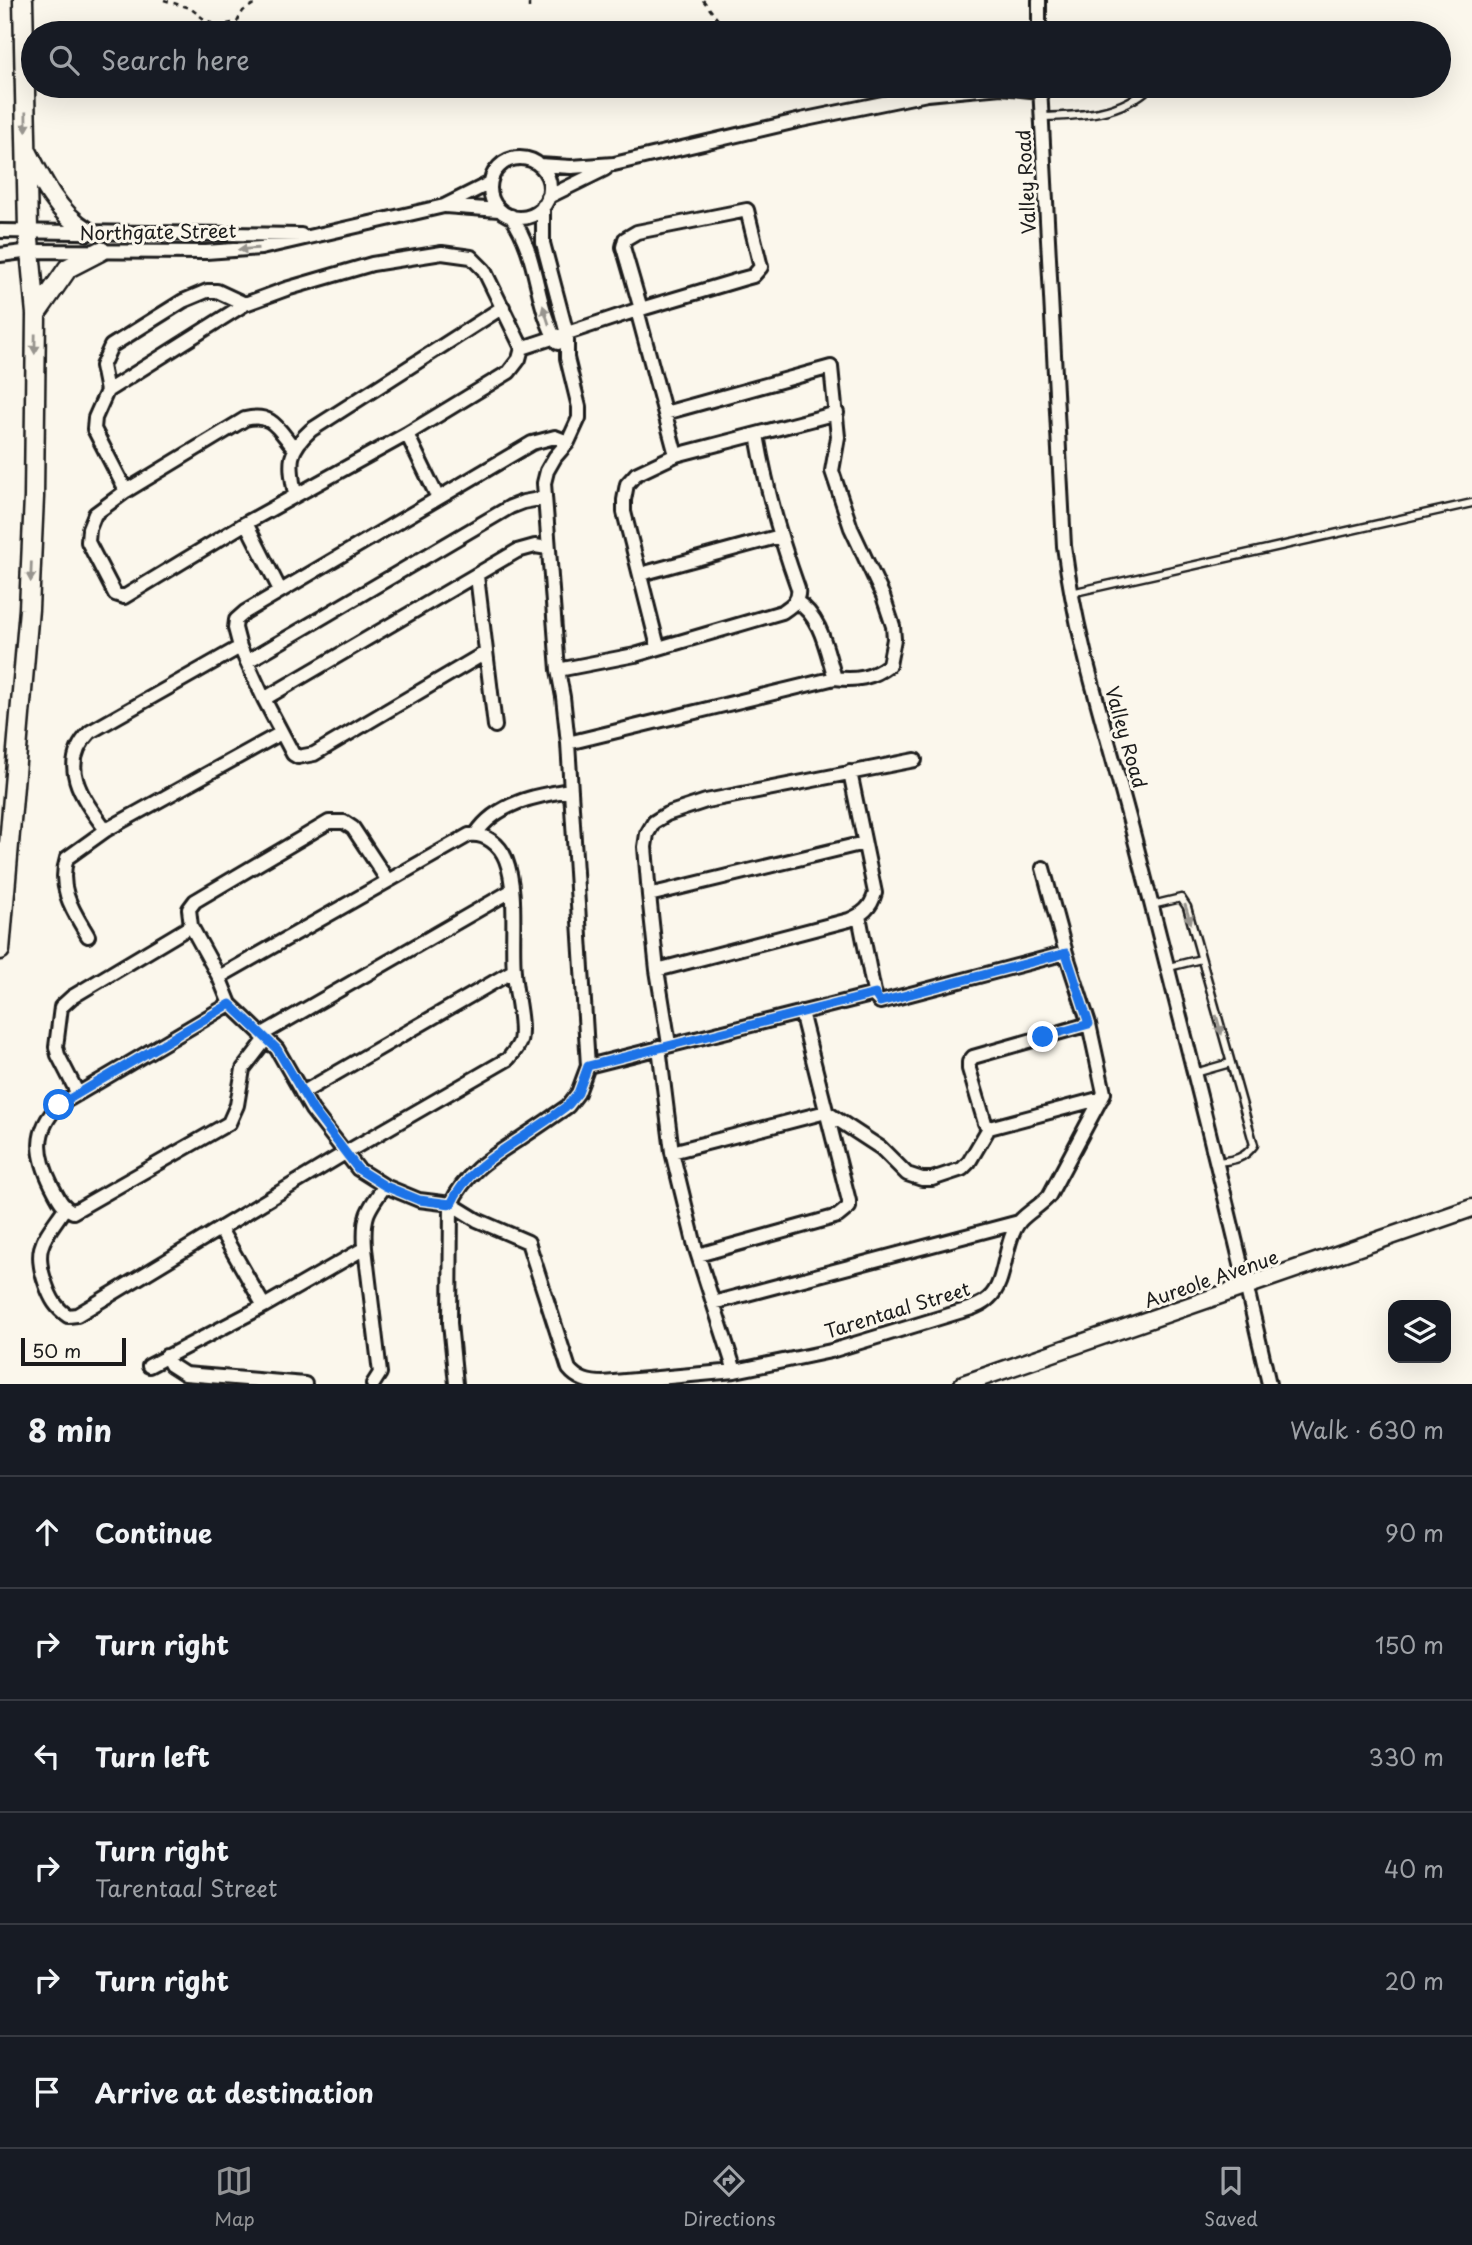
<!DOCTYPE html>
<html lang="en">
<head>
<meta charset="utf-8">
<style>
  :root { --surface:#171b24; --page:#20242c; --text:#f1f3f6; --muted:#9ea1a6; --line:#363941; --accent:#919294 }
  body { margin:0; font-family:"Playpen Sans",sans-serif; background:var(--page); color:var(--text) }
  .controls { position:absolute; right:21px; bottom:21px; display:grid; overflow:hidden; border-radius:14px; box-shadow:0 7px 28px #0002 }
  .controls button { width:63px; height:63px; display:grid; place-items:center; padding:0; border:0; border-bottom:2px solid var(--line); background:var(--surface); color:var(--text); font:35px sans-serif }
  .scale { position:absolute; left:21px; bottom:18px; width:105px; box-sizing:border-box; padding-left:7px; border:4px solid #1c1c1c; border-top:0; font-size:19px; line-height:24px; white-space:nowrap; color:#1c1c1c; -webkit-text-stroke:5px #fbf7ec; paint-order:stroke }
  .stop { position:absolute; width:21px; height:21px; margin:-16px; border:5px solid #1a73e8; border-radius:50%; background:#fff }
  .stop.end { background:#1a73e8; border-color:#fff; box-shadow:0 2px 7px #0008 }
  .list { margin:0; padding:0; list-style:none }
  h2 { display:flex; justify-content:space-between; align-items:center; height:91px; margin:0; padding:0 28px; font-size:30px }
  h2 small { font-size:23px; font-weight:400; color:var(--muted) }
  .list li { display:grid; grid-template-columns:46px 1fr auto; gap:21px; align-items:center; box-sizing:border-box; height:112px; padding:0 28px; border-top:2px solid var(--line) }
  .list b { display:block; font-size:26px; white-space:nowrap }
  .list p { margin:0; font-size:23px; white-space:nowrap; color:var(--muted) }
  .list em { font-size:23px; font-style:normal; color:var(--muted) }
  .icon { flex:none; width:38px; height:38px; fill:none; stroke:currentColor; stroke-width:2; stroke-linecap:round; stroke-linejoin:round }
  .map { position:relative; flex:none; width:1472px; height:1384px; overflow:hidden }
  .search { position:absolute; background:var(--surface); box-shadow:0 7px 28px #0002; left:21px; right:21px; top:21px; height:77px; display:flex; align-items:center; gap:18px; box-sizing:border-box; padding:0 24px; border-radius:38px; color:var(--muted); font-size:26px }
  .sheet { height:763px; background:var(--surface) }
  nav { display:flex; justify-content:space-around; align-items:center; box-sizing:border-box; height:98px; border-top:2px solid var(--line); background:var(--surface); font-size:19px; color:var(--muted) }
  nav a { display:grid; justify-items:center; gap:4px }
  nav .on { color:var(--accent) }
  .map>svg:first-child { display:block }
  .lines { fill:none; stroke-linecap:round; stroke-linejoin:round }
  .service-casing { stroke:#1c1c1c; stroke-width:11 }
  .minor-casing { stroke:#1c1c1c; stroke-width:18 }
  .tertiary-casing { stroke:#1c1c1c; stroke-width:21 }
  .secondary-casing { stroke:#1c1c1c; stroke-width:23 }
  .path { stroke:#1c1c1c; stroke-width:2.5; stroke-dasharray:5 5; stroke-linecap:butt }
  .service { stroke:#fbf7ec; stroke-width:6 }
  .minor { stroke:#fbf7ec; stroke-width:12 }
  .tertiary { stroke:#fbf7ec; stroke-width:16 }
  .secondary { stroke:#fbf7ec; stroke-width:18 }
  .oneway { fill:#97948e }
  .route { stroke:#1a73e8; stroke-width:9 }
  .labels { text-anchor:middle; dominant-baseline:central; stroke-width:6; stroke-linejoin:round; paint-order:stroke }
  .street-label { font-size:19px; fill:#1c1c1c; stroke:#fbf7ec }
</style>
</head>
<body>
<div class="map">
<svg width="1472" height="1384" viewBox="0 0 1472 1384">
  <rect width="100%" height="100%" fill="#fbf7ec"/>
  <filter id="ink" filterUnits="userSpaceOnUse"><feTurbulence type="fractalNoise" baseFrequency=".0143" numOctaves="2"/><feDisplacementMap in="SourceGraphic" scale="14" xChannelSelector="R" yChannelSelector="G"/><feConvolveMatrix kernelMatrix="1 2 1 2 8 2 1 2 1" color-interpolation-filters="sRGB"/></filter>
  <g filter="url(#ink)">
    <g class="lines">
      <defs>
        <path id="service" d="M1041 117C1080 116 1121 115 1151 86
          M1071 593 1472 503
          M1152 905 1181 898 1187 907 1254 1145C1244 1159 1234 1160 1218 1162
          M1169 967 1201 959
          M1195 1073 1230 1063"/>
        <path id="minor" d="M1039 0V33
          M1040 86 1064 546C1077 648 1111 745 1136 844 1182 1024 1228 1203 1269 1384
          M490 188a30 30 0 1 1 60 0a30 30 0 1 1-60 0Z
          M539 165 571 167 614 164 801 120 927 94 1001 87 1040 91
          M548 197 605 169
          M445 206 499 210
          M511 216C540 258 534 305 558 343
          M0 231 301 235
          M0 255 31 251 206 252 261 248 444 206 490 183
          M637 310 676 455
          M522 348 637 310 641 309 742 279 753 276 761 267 747 210 637 232 625 239 623 247 641 309
          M107 391 102 366 111 346 183 301 207 291H217L245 304
          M665 413 831 367 838 437 832 471 851 528 883 596 893 626 894 639 889 665C872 678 856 681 835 678 826 650 822 617 796 601
          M407 434 438 498
          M126 491 94 429 95 418 107 391 245 304 286 289 372 264 442 253 471 257 484 270 522 348 519 359 509 372 407 434 246 523 124 597 115 594 88 542 89 529 95 514 126 491 245 419C272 412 278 429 294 448
          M295 495C290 464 286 452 311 430L503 307
          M246 523 280 590
          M641 574 780 536
          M477 576 495 726
          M658 647 624 512V500L627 484 636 474 676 455 837 413
          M485 653 314 754 298 757 293 754 264 699 240 647 235 628 236 620 245 612 532 443 555 437 568 442
          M248 661 510 507 523 502 545 498
          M558 670 635 655 782 612C791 606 800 601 798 588 780 538 766 487 757 435
          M264 699 517 551 535 546 548 548
          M568 743 835 678
          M106 830C84 800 56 766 90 732L240 647
          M476 834C496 803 537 795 571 790
          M388 881 353 828 344 822H329L195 901 189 909 191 926 219 977 230 1004 277 1049 312 1110 358 1169 385 1186 419 1200 451 1204 477 1220 528 1242 569 1369C578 1380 589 1383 603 1383L735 1371 831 1351 959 1312C969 1309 981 1306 989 1298 1007 1283 1003 1241 1020 1221 1028 1212 1040 1206 1049 1196L1104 1093 1089 1024 1066 953 1043 868
          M649 895 864 843
          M859 916 875 997 880 1002 1066 953
          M88 936C74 912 57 889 67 858L106 830 281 733
          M657 970 849 920C863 914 871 908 875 893L850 772
          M230 1004 59 1105C33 1131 37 1156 52 1186 58 1197 61 1206 73 1212L229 1123 237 1105 243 1069 266 1039
          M1089 1024 973 1057 969 1062V1069L985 1123 989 1128 1102 1098
          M261 1035 511 891
          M669 1044 657 970 649 895 645 847 647 834 654 822 667 814 706 801 915 760
          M659 1047 672 1152 695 1246 735 1371
          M588 1066 875 994
          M302 1093 513 971
          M78 1094 58 1055 56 1047 61 1007 72 997 191 926
          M672 1152 826 1112 881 1148 907 1174 922 1179H932L962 1169 969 1162 989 1128
          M65 1208C44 1239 32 1247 46 1285 51 1299 56 1308 68 1316L77 1315 345 1153 508 1059C512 1054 518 1048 520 1041 524 1023 515 992 514 972 511 938 518 891 506 860 500 844 485 833 469 835L219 977
          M220 1229 264 1306
          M365 1248 380 1373 373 1384
          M698 1255 838 1216 849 1207V1201L801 1012
          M713 1303 1019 1222
          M166 1356 171 1365 185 1374 305 1384
          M149 1366 264 1306 365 1248C363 1217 366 1211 385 1186
          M456 1384 450 1323 451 1204C466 1170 497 1154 527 1134 541 1125 555 1115 568 1106L578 1093 588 1066 568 743 563 697 558 670 544 483 547 471 555 457 568 442 579 418V407L567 358V334L543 243V206"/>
        <path id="tertiary" d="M963 1384 1472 1208"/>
        <path id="secondary" d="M28 153C43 183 58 213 87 231
          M36 314 68 268 101 251
          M0 950 29 609 34 497 36 314 28 229 23 0"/>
      </defs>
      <use href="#service" class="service-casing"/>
      <use href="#minor" class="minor-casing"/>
      <use href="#tertiary" class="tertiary-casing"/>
      <use href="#secondary" class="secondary-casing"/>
      <path class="path" d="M164 0 190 8 204 19 218 26 237 22 243 11 260 0
        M703 0 728 33
        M529 8V0
        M779 86 783 89 835 86
        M838 86 857 95"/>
      <use href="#service" class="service"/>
      <use href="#minor" class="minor"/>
      <use href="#tertiary" class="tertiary"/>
      <use href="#secondary" class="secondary"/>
    </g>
    <defs><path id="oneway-solid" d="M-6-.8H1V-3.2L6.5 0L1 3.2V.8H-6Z" transform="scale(1.75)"/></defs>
    <g class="oneway">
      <use href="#oneway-solid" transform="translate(26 122) rotate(89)"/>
      <use href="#oneway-solid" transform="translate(248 249) rotate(176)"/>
      <use href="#oneway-solid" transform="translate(546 315) rotate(-108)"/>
      <use href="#oneway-solid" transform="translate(35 344) rotate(91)"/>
      <use href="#oneway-solid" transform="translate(31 572) rotate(92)"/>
      <use href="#oneway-solid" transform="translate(1188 914) rotate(72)"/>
      <use href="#oneway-solid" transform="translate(1219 1025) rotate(74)"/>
    </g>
  </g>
  <g class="lines" filter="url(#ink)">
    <path class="route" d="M59 1105 230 1004 277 1049 313 1110 358 1169 385 1186 419 1200 451 1204C467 1170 497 1154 527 1134 541 1125 555 1115 568 1105L578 1093 588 1066 875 994 880 1002 1066 953 1089 1024 1043 1037"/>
  </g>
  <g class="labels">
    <g class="street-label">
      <text transform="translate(1025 182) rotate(-93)">Valley Road</text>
      <text transform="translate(158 231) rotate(-1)">Northgate Street</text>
      <text transform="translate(1127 737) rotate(74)">Valley Road</text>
      <text transform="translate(1211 1278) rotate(-19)">Aureole Avenue</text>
      <text transform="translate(897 1309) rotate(-17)">Tarentaal Street</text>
    </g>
  </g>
</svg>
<div class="controls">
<button><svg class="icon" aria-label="layers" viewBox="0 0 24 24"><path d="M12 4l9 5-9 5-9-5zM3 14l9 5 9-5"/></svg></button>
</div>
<div class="scale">50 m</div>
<div class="stop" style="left:59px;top:1105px"></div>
<div class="stop end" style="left:1043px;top:1037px"></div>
<div class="search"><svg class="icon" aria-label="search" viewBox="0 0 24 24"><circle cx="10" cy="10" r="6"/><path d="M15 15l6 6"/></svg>Search here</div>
</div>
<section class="sheet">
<h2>8 min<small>Walk · 630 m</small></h2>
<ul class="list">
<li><svg class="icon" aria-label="ahead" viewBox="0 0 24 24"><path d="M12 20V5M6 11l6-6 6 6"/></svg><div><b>Continue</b></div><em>90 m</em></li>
<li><svg class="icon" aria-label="right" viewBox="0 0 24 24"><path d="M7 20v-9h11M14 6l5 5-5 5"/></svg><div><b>Turn right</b></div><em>150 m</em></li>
<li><svg class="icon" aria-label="left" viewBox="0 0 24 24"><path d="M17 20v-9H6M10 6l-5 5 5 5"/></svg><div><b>Turn left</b></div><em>330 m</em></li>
<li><svg class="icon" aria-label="right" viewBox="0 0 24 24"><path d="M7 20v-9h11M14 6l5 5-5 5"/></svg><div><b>Turn right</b><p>Tarentaal Street</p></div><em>40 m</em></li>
<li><svg class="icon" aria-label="right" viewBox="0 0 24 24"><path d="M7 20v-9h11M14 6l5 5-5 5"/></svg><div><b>Turn right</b></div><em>20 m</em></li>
<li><svg class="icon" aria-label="arrive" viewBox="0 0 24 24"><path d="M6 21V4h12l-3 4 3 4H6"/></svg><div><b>Arrive at destination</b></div></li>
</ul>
</section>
<nav>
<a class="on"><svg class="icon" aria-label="map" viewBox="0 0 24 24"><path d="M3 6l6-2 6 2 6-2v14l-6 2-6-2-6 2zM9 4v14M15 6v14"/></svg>Map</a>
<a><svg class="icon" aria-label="directions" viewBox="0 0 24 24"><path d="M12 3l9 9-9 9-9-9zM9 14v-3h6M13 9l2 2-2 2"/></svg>Directions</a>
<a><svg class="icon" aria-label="saved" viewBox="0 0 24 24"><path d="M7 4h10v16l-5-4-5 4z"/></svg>Saved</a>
</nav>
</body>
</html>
